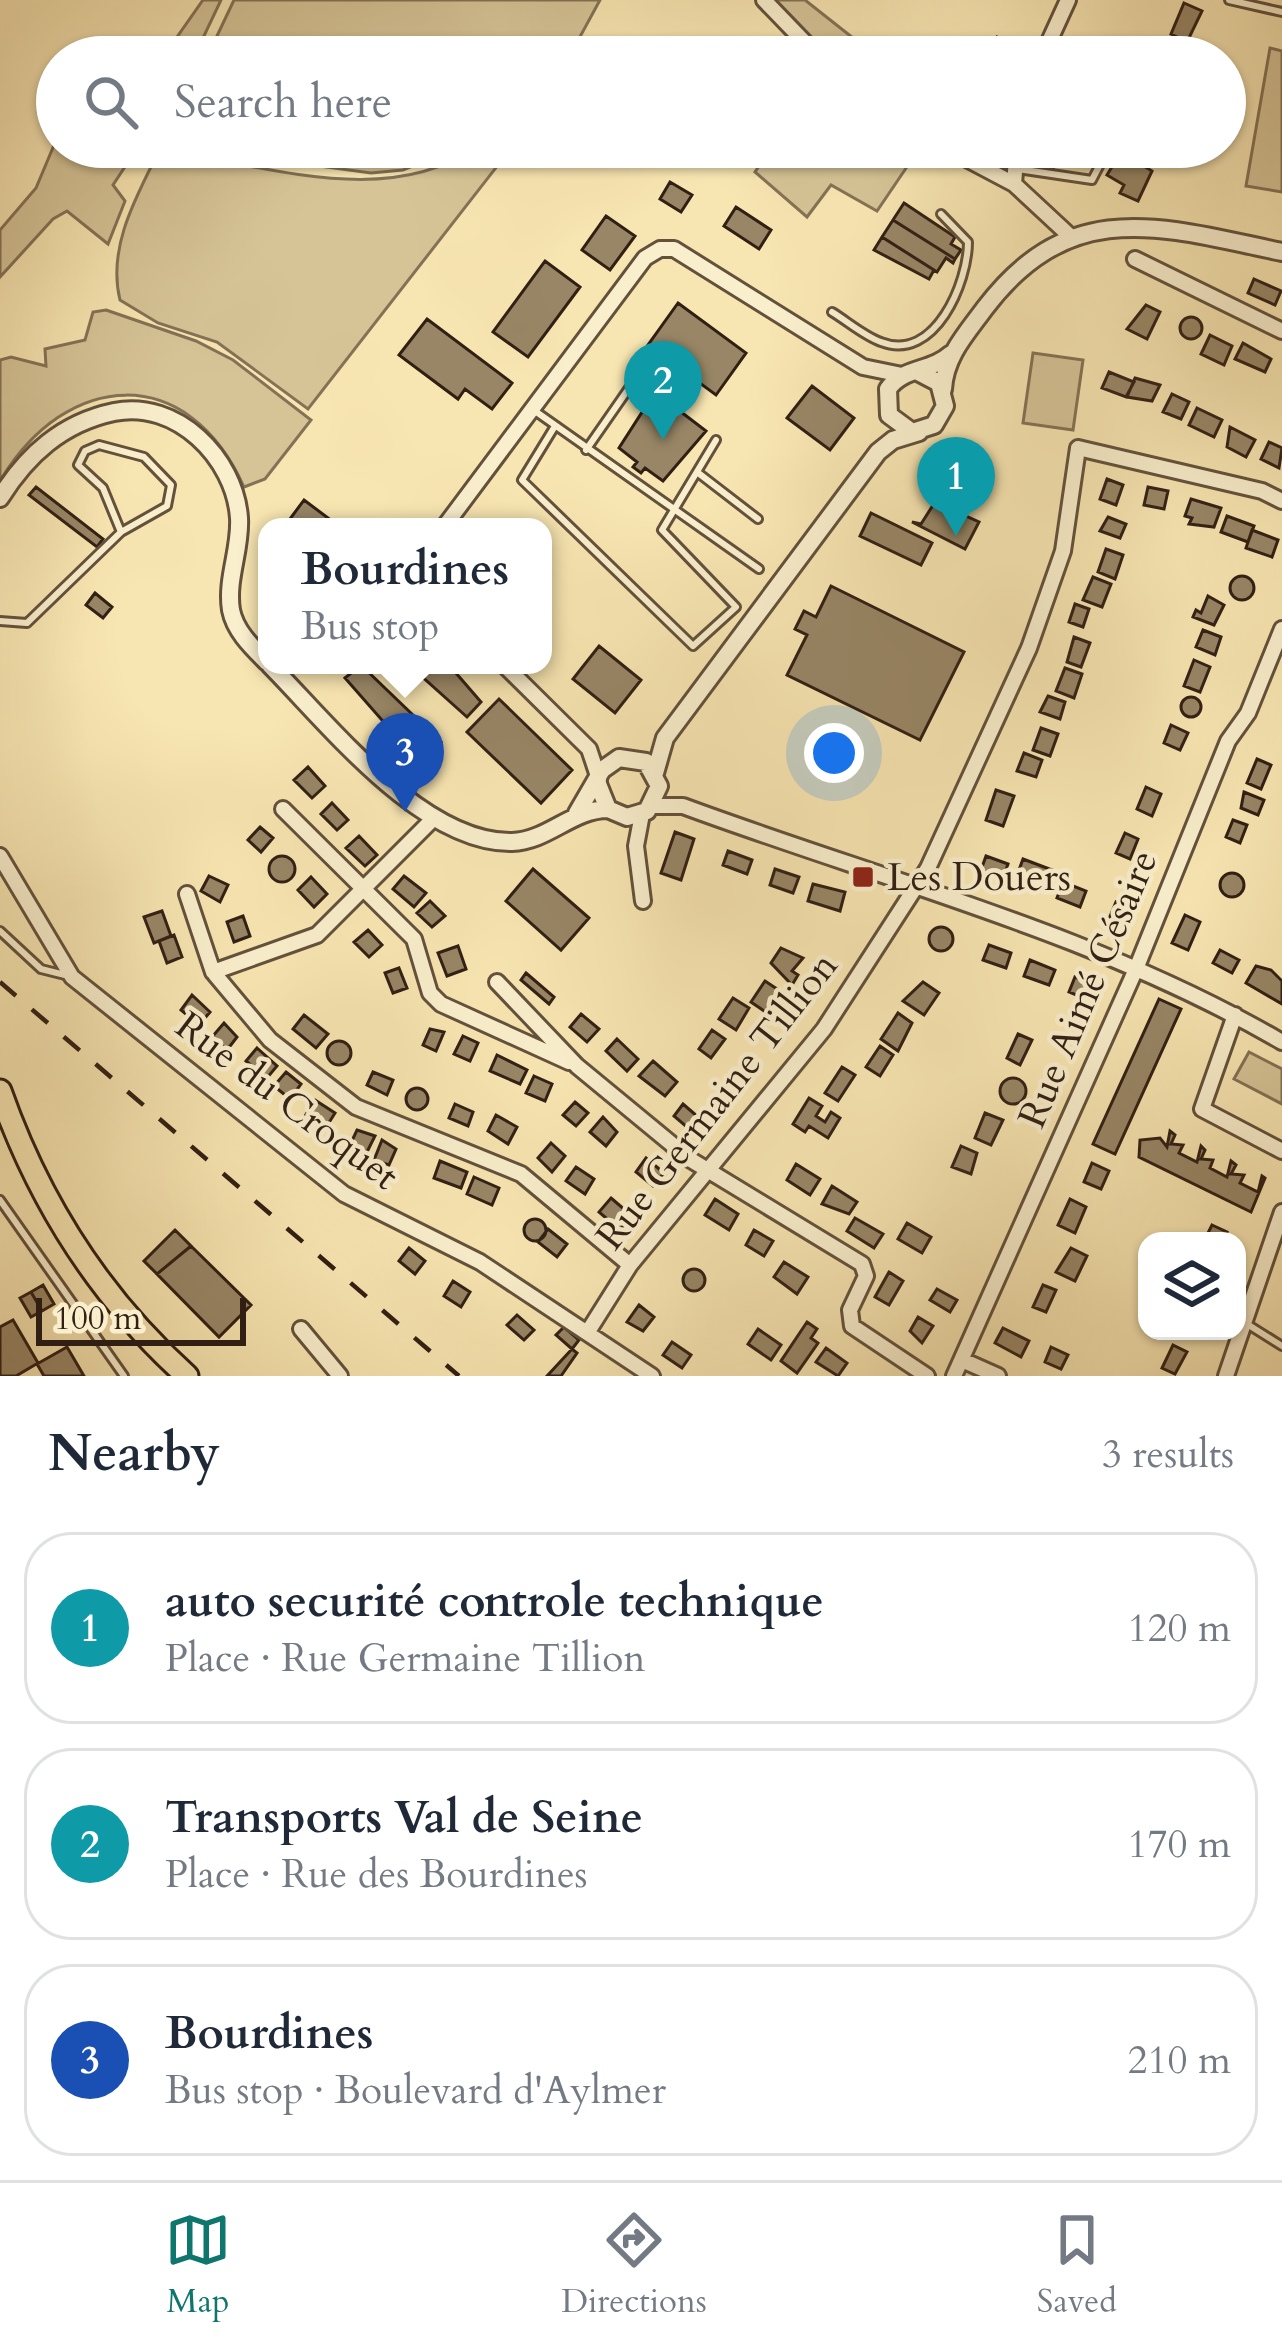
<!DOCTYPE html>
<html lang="en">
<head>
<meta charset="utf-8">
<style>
  :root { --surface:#fff; --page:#f2f2f3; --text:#1f2937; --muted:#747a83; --line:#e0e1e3; --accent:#0f766e }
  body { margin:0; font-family:Cardo,serif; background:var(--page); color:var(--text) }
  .controls { position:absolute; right:36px; bottom:36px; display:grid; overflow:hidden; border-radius:24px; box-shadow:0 3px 9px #0004 }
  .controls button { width:108px; height:108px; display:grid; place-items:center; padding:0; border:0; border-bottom:3px solid var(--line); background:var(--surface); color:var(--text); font:60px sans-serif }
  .scale { position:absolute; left:36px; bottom:30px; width:210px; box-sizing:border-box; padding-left:12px; border:6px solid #311f14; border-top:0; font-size:33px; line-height:42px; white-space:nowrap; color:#311f14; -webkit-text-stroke:9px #faefcd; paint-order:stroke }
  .you { position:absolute; left:834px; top:753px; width:42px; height:42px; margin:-30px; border:9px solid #fff; border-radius:50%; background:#1a73e8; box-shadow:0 0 0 18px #1a73e833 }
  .badge { display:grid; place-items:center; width:78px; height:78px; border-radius:50%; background:var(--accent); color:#fff; font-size:39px; font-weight:700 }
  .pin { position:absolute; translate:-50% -99px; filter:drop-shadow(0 3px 6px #0008) }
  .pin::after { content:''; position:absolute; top:63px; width:42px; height:36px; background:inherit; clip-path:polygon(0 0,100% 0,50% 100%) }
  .popup { position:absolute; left:258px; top:518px; width:294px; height:156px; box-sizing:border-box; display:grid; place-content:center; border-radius:24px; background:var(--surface); filter:drop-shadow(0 3px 9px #0005); font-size:39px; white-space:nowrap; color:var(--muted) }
  .popup b { font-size:45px; color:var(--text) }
  .popup::after { content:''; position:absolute; left:50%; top:100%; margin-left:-24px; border:24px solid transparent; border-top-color:var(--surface) }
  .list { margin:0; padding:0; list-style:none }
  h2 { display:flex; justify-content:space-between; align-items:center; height:156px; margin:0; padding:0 48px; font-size:51px }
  h2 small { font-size:39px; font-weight:400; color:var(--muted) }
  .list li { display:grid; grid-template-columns:78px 1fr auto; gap:36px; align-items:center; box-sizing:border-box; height:192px; margin:0 24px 24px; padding:0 24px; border:3px solid var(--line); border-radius:48px }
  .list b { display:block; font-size:45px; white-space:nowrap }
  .list p { margin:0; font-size:39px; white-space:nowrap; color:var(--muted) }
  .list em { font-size:39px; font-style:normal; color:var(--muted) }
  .icon { flex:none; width:66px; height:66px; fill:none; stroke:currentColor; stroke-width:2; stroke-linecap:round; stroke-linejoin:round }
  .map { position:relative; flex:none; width:1282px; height:1376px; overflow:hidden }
  .search { position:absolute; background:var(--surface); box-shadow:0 3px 9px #0004; left:36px; right:36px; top:36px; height:132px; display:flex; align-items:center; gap:30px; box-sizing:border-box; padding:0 42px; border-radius:66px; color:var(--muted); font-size:45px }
  .sheet { height:804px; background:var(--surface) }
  nav { display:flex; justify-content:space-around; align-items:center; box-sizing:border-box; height:168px; border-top:3px solid var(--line); background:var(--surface); font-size:33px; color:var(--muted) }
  nav a { display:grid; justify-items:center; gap:6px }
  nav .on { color:var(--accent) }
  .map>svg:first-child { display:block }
  .green { fill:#d6c497; stroke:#847256; stroke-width:3 }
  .building { fill:#988666; stroke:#311f14; stroke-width:3 }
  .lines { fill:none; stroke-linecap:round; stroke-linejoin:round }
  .service-casing { stroke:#63513c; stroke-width:12 }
  .minor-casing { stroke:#63513c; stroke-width:20 }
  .tertiary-casing { stroke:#63513c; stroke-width:22 }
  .primary-casing { stroke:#311f14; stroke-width:27 }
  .service { stroke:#faefcd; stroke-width:6 }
  .minor { stroke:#faefcd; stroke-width:14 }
  .tertiary { stroke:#faefcd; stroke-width:16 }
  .primary { stroke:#f8e6b2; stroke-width:21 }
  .rail { stroke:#311f14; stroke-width:4.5; stroke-dasharray:21 21; stroke-linecap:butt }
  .poi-dot { fill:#8f2418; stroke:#faefcd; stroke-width:4.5 }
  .labels { text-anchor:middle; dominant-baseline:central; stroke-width:9; stroke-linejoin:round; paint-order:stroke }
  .poi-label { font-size:39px; fill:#311f14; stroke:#faefcd; text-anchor:start }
  .street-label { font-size:39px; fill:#311f14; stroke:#faefcd }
</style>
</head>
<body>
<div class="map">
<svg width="1282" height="1376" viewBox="0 0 1282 1376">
  <rect width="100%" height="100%" fill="#f8e6b2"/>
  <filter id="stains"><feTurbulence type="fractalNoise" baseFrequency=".00167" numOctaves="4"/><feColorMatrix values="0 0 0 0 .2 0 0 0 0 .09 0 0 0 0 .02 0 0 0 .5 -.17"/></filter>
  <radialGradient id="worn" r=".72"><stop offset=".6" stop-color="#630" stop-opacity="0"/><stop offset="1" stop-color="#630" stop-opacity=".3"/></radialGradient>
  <path class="green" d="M203 0H221L194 57H163Z
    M234 0H600L569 57H207Z
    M774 0H805L867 49 856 57H828Z
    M1270 48 1282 51V192L1246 186Z
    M57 138V147H138L113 185 125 201 108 244 67 211 53 219 0 277V230L36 188Z
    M177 147H459L403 170 371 173Z
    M476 147H512L308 409 217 342 158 323 120 300C107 248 136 197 159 151 183 158 207 159 232 163 312 178 405 197 476 147Z
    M772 147H917L919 149 877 211 831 185 807 217 755 172Z
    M106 310 196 341 233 360 311 420 265 479 244 487C188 362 67 369 0 481V360L11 357 46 366 45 349 85 340 93 312Z
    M1033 353 1083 360 1073 430 1023 423Z
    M1249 1052 1282 1069V1104L1234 1079Z"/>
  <path class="building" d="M1184 3 1202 11 1187 42 1171 34Z
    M997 37 1013 46 1007 57H986Z
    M1039 147H1060L1053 169 1037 165Z
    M1121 152 1152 171 1138 201 1120 193 1124 185 1107 175Z
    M670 182 692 195 681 212 660 199Z
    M904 203 955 237 951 244 961 250 955 259 893 220Z
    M736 207 771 230 759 249 724 226Z
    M606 216 635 236 610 270 582 250Z
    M893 220 955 259 953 263 946 258 937 272 882 237Z
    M882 237 934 270 929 279 874 250Z
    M545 261 580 287 528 357 493 332Z
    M1254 279 1281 291 1275 305 1248 293Z
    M678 303 746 353 716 395 648 345Z
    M1146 305 1160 312 1147 339 1127 329Z
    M1180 328a11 11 0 1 1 22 0a11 11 0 1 1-22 0Z
    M427 319 512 383 492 409 465 389 458 399 399 355Z
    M1210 335 1232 346 1224 365 1201 354Z
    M1243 343 1271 359 1265 372 1235 359Z
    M1109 372 1134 382 1126 397 1102 388Z
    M1135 378 1160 385 1152 401 1127 397Z
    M812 386 854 418 830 450 787 418Z
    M655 392 706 431 663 481 645 468 641 473 633 467 637 462 619 448Z
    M1172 394 1189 402 1181 419 1163 412Z
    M1197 408 1222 420 1214 437 1189 425Z
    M1230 427 1255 440 1246 457 1227 447Z
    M1269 442 1282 448 1279 468 1261 459Z
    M1107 479 1123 485 1116 505 1100 499Z
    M36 487 103 539 97 547 29 495Z
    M1148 487 1168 491 1164 509 1144 505Z
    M1191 499 1221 508 1214 527 1189 524 1192 518 1185 516Z
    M304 500 340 527H284Z
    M935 502 979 522 965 549 912 522 921 524Z
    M871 513 932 543 921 565 860 536Z
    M1227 516 1254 526 1248 542 1221 532Z
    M1108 517 1126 524 1120 538 1100 531Z
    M1252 530 1278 540 1272 557 1246 548Z
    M1106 549 1123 555 1115 579 1098 572Z
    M1230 588a12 12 0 1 1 24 0a12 12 0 1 1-24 0Z
    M1093 577 1111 584 1102 607 1083 600Z
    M831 586 964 652 920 740 787 675 807 635 795 629 804 611 816 617Z
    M95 593 112 607 103 618 86 605Z
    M1208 596 1224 605 1214 625 1193 617 1196 610 1201 613Z
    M1075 604 1089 609 1083 627 1069 622Z
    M1203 630 1221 637 1215 655 1196 647Z
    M1074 637 1090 643 1081 667 1067 662Z
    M599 646 641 680 615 713 573 679Z
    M1194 660 1210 667 1200 692 1184 686Z
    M361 665 441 742 426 757 388 727 345 678Z
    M409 665H449L481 702 467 717Z
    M1065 668 1082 674 1074 698 1056 691Z
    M1048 696 1065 702 1060 719 1040 712Z
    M1181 707a10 10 0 1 1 20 0a10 10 0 1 1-20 0Z
    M499 699 572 770 541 803 467 732Z
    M1171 725 1188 733 1180 750 1164 743Z
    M1041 728 1058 734 1050 756 1033 750Z
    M1024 753 1042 760 1036 777 1017 771Z
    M1257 759 1271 765 1261 789 1247 783Z
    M308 767 325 786 312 798 294 780Z
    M1146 787 1161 794 1152 816 1137 809Z
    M996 790 1014 796 1003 826 986 820Z
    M1244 792 1264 800 1258 815 1241 808Z
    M332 803 348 820 337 830 321 814Z
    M1233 820 1247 825 1240 843 1226 837Z
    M260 827 273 838 261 852 248 840Z
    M675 832 694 839 681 880 661 873Z
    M1125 833 1138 839 1130 859 1116 853Z
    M359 836 377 855 365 866 346 848Z
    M728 851 752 860 747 874 723 865Z
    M986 856 1008 864 1003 878 981 870Z
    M269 869a13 13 0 1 1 26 0a13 13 0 1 1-26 0Z
    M1023 859 1052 870 1045 890 1016 878Z
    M533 869 589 918 561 950 506 901Z
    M775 869 799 877 793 893 770 885Z
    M1220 885a12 12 0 1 1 24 0a12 12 0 1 1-24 0Z
    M209 876 228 885 220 902 201 891Z
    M404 876 426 893 414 907 393 889Z
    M311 877 327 894 314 907 298 890Z
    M1063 882 1086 891 1080 907 1057 898Z
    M813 884 845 892 840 911 808 901Z
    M430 901 445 916 432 927 417 913Z
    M1116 902 1133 909 1126 926 1109 919Z
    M162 911 171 936 154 943 144 917Z
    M1185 915 1200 922 1188 950 1172 943Z
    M243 916 250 936 234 942 227 922Z
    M929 939a12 12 0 1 1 24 0a12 12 0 1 1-24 0Z
    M368 930 382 945 369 957 354 942Z
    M174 935 182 957 167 963 159 941Z
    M989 945 1011 953 1006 968 983 960Z
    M458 946 466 969 447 976 438 953Z
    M781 948 803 958 792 971 798 975 792 985 771 963Z
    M1220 950 1239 960 1232 973 1213 963Z
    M1030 960 1055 970 1049 985 1024 976Z
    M1256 966 1271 970 1282 981V1004L1246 983Z
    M399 968 407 988 393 993 385 973Z
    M526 973 554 997 549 1004 521 980Z
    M1075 977 1099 986 1093 1002 1069 992Z
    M765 981 780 991 767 1013 751 1002Z
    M923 982 939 993 924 1015 903 1001Z
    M192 995 210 1012 199 1025 181 1010Z
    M733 998 749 1008 736 1030 719 1019Z
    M1159 999 1181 1009 1115 1154 1093 1144Z
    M898 1013 912 1023 898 1051 881 1039Z
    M581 1014 599 1029 587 1042 570 1027Z
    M304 1015 328 1034 316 1048 293 1029Z
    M224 1023 237 1037 227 1050 212 1037Z
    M430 1029 444 1032 436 1051 423 1045Z
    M712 1030 725 1039 711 1058 699 1049Z
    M1018 1034 1032 1040 1020 1065 1007 1058Z
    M463 1036 478 1043 470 1061 454 1054Z
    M617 1039 638 1059 627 1071 606 1051Z
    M327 1053a12 12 0 1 1 24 0a12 12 0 1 1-24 0Z
    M880 1046 893 1055 880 1076 866 1067Z
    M257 1048 277 1066 267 1078 246 1061Z
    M497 1055 527 1070 520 1084 490 1071Z
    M653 1061 677 1082 665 1096 639 1076Z
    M842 1067 855 1075 838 1101 825 1093Z
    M286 1072 301 1084 290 1099 274 1086Z
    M373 1072 393 1080 387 1095 367 1085Z
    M534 1076 552 1084 545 1101 526 1093Z
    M1000 1091a13 13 0 1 1 26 0a13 13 0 1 1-26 0Z
    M406 1099a11 11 0 1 1 22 0a11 11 0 1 1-22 0Z
    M809 1098 822 1106 816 1116 825 1122 831 1112 840 1118 828 1138 809 1126 805 1132 793 1124Z
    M315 1100 335 1113 325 1129 305 1116Z
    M575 1102 588 1113 576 1126 563 1115Z
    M455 1104 473 1112 468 1126 449 1118Z
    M683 1104 698 1117 688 1128 674 1116Z
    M985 1113 1003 1120 991 1145 975 1138Z
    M496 1115 517 1127 508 1144 488 1131Z
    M603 1117 617 1132 606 1146 590 1132Z
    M357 1130 375 1136 366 1154 349 1147Z
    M1170 1131 1175 1135 1171 1144 1183 1145 1179 1153 1197 1162 1201 1146 1205 1150 1201 1159 1213 1160 1210 1168 1227 1177 1231 1161 1236 1165 1231 1174 1244 1175 1240 1183 1258 1192 1262 1176 1265 1178 1251 1212 1139 1157 1140 1140 1160 1138 1167 1147Z
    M382 1140 396 1149 389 1165 374 1160Z
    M551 1143 565 1156 552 1172 538 1158Z
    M961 1146 977 1153 971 1174 952 1167Z
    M646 1158 664 1173 653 1186 636 1172Z
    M440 1161 467 1172 461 1188 434 1178Z
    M1092 1163 1109 1171 1101 1189 1084 1182Z
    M796 1164 820 1179 810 1195 787 1180Z
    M576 1167 594 1179 585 1194 566 1181Z
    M474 1177 499 1188 492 1205 467 1194Z
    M832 1186 857 1202 849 1214 822 1204Z
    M611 1198 632 1216 620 1230 599 1212Z
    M715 1199 738 1214 729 1230 705 1215Z
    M1070 1199 1086 1207 1075 1233 1058 1225Z
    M855 1218 883 1234 874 1248 847 1231Z
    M524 1230a11 11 0 1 1 22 0a11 11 0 1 1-22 0Z
    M907 1223 931 1237 922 1253 898 1239Z
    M1212 1225 1227 1232 1223 1241H1204Z
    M548 1229 567 1244 557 1257 538 1242Z
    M175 1230 191 1246 157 1274 144 1261Z
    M754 1230 773 1241 764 1256 746 1245Z
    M191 1246 251 1305 219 1337 157 1274Z
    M409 1248 425 1261 415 1274 399 1261Z
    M1071 1248 1087 1256 1075 1281 1056 1272Z
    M784 1262 808 1277 797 1294 774 1277Z
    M683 1280a11 11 0 1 1 22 0a11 11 0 1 1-22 0Z
    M889 1272 903 1281 889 1305 875 1297Z
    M453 1281 470 1292 461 1307 444 1296Z
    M43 1285 54 1304 42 1311 31 1292Z
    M1043 1285 1056 1290 1046 1312 1033 1307Z
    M937 1289 957 1300 950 1312 930 1300Z
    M31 1292 42 1311 31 1317 20 1298Z
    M639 1305 654 1317 643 1331 627 1322Z
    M517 1315 534 1330 524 1340 507 1325Z
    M918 1317 933 1326 922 1343 910 1331Z
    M13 1320 38 1363 16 1376H0V1327Z
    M807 1322 817 1329 811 1338 818 1343 797 1373 781 1361Z
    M564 1327 579 1340 572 1349 556 1335Z
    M1003 1328 1029 1341 1021 1357 995 1343Z
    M758 1329 781 1345 771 1360 748 1344Z
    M672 1342 691 1355 682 1368 663 1355Z
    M1173 1345 1187 1352 1175 1374 1162 1368Z
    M67 1347 84 1376H44L37 1364Z
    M1051 1347 1068 1355 1061 1369 1045 1362Z
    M826 1348 847 1363 838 1376 816 1362Z
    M572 1349 577 1353 561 1376H547Z"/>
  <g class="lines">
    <defs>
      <path id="service" d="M1229 0 1282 12
        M1018 169 1092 180 1107 151
        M832 312C847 321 864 336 881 342 935 363 968 282 968 242L941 214
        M535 411 759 569
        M555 426 522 480 693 646 736 607 662 530 716 440
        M586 450 636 378
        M697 472 758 519
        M0 621 27 623 121 532 167 506 171 485 144 457 99 445 85 451 78 465 103 488 121 532
        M0 931 41 969 69 976
        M0 1200 124 1376
        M1247 1324 1282 1346"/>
      <path id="minor" d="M764 0 819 57
        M1042 57 1068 0
        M944 147 1014 184 1070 236
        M1014 184 1017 147
        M1135 259 1282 331
        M444 527 645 258 660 249H674L863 367 902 375
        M504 665 589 749 599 779
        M652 806H683C883 880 1097 934 1282 1042
        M283 809 414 939 430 993 441 1004 569 1062
        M642 814 636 846 643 901
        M0 856 72 977 344 1194 480 1262 652 1376
        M187 894 213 972 270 1040 356 1107 521 1174 630 1265
        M213 972 317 935 433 819
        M497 982 577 1066 691 1160 862 1264 866 1276 850 1310 852 1326 927 1376
        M1235 1015 1202 1109 1282 1151
        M301 1329 340 1376
        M589 1330 630 1265 824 1029 928 868 1029 648 1063 551 1078 448 1262 491 1282 501
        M962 1360 998 1376
        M954 1376 1136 969 1228 741 1248 713 1282 629
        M1226 1376 1282 1212"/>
      <path id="tertiary" d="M918 372 939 383 945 406 934 425 912 432 889 415 888 389C903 367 931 372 951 354
        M943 389C945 356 966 334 985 308 1071 195 1162 227 1282 252
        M0 498C27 455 62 423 114 412 176 399 235 458 239 518 241 549 226 579 231 610 235 631 252 647 267 662
        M270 665C329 725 423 844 512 842 548 841 572 809 608 809
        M655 773 665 738 878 452 893 440 919 432
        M577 813 602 770 619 758 646 762 659 786 647 811 627 817 608 809 598 784"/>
      <path id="primary" d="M0 1091C39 1202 99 1297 187 1376"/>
    </defs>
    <use href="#service" class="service-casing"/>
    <use href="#minor" class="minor-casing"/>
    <use href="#tertiary" class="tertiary-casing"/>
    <use href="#primary" class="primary-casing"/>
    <use href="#service" class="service"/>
    <use href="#minor" class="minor"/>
    <use href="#tertiary" class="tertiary"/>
    <use href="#primary" class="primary"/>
    <path class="rail" d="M0 982 459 1376"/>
  </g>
  <rect class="poi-dot" x="851" y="865" width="24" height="24" rx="6"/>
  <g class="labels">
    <g class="poi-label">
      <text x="887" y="877">Les Douers</text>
    </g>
    <g class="street-label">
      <text transform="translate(1088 989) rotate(-67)">Rue Aimé Césaire</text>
      <text transform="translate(287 1101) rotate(37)">Rue du Croquet</text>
      <text transform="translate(717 1101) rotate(-52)">Rue Germaine Tillion</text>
    </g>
  </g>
  <rect width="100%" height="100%" filter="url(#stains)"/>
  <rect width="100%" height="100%" fill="url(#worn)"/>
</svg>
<div class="controls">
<button><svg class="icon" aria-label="layers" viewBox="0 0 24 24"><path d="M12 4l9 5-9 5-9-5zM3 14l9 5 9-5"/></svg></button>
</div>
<div class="scale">100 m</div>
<div class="you"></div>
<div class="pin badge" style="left:956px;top:536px;background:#0f9aa8">1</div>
<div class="pin badge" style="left:663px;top:440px;background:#0f9aa8">2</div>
<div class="pin badge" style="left:405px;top:812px;background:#1a4fb4">3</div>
<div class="popup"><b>Bourdines</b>Bus stop</div>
<div class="search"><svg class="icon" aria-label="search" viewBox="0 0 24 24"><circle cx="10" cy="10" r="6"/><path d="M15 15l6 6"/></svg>Search here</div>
</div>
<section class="sheet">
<h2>Nearby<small>3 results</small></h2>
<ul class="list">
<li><span class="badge" style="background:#0f9aa8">1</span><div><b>auto securité controle technique</b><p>Place · Rue Germaine Tillion</p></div><em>120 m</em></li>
<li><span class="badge" style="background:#0f9aa8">2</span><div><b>Transports Val de Seine</b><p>Place · Rue des Bourdines</p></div><em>170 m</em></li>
<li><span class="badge" style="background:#1a4fb4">3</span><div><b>Bourdines</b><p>Bus stop · Boulevard d'Aylmer</p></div><em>210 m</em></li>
</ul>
</section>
<nav>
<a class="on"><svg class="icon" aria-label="map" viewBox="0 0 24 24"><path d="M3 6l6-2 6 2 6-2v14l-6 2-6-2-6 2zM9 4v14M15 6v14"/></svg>Map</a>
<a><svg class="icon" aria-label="directions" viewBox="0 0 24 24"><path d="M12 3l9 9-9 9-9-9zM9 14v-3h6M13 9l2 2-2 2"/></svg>Directions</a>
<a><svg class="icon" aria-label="saved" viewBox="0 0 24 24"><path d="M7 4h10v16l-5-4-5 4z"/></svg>Saved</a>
</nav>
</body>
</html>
